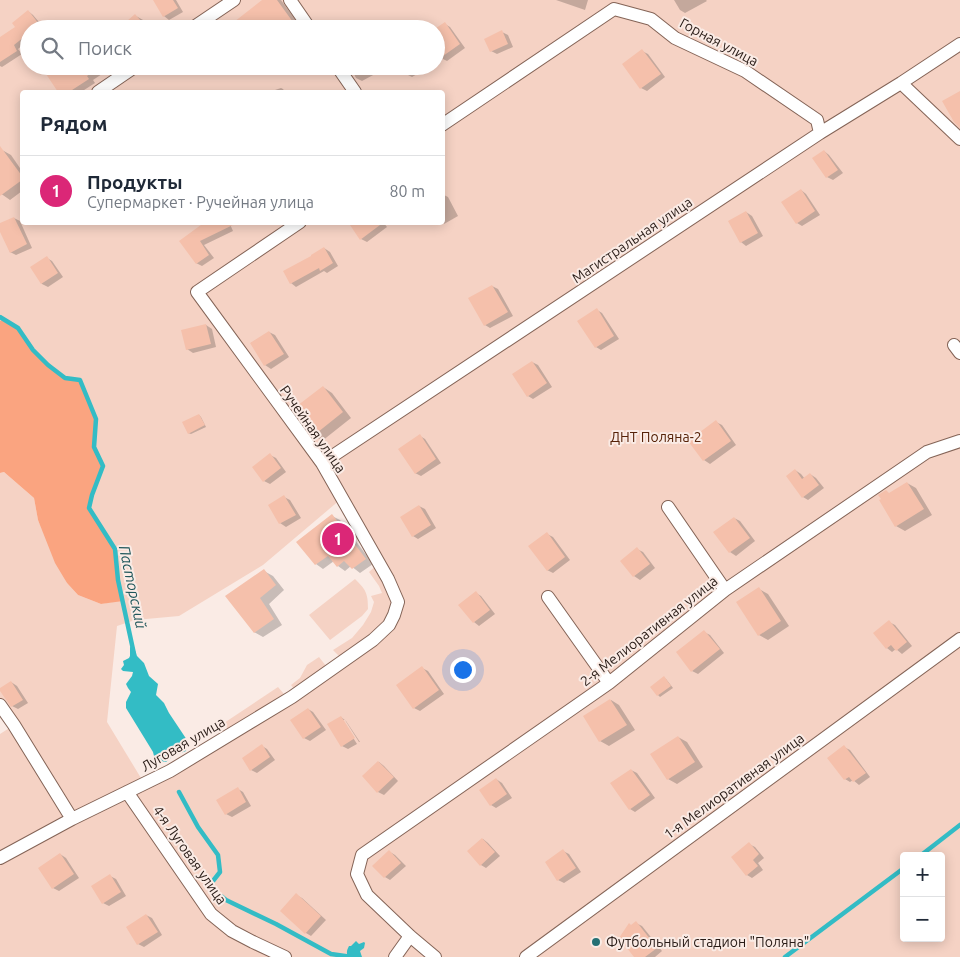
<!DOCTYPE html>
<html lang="ru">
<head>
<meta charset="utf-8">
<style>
  :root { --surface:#fff; --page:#f6f6f7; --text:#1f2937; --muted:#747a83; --line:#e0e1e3; --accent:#db2777 }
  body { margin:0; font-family:Ubuntu,sans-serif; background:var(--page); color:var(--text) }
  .controls { position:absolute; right:15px; bottom:15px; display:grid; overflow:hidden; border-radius:5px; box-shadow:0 2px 12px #0003 }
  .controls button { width:45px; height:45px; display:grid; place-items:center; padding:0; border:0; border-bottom:1px solid var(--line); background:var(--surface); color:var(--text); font:25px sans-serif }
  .you { position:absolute; left:462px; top:669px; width:18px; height:18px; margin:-12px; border:4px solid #fff; border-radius:50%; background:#1a73e8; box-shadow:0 0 0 8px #1a73e833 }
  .badge { display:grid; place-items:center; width:32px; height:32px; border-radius:50%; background:var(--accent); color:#fff; font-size:16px; font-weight:700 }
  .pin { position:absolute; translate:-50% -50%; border:2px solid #fff; box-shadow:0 1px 5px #0006 }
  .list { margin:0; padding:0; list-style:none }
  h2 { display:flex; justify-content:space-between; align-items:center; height:65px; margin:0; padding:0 20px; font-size:21px }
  h2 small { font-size:16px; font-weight:400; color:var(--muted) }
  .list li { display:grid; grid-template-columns:32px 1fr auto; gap:15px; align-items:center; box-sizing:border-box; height:70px; padding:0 20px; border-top:1px solid var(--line) }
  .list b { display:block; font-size:19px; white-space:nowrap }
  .list p { margin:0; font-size:16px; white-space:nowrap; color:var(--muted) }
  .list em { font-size:16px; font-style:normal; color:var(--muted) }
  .icon { flex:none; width:28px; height:28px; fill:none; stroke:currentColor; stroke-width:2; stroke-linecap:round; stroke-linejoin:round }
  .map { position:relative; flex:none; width:960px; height:957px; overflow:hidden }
  .search { position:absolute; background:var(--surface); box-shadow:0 2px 12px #0003; left:20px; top:20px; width:425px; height:55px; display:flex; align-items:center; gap:12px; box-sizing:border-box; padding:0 18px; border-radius:28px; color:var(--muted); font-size:19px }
  .panel { position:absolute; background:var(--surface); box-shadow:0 2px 12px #0003; left:20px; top:90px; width:425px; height:135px; border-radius:5px }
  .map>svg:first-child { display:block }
  .green { fill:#f5d2c4; fill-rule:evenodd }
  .forest { fill:#faa480 }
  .water { fill:#33bcc5 }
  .shadow { fill:#0003 }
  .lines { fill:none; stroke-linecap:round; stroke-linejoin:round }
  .stream { stroke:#33bcc5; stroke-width:4.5 }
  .building { fill:#f5c0ab }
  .street-casing { stroke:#846457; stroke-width:14 }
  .street { stroke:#fff; stroke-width:12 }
  .poi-dot { fill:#257074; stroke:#faebe5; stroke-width:2 }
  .labels { text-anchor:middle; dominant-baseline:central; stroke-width:4; stroke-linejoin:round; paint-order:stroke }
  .street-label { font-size:14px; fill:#291c17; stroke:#faebe5 }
  .park-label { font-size:14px; fill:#562208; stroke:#faebe5 }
  .poi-label { font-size:14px; fill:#291c17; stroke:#faebe5; text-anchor:start }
  .water-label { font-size:15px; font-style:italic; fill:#20575b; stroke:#faebe5 }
</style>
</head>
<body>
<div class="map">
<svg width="960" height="957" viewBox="0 0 960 957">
  <rect width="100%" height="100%" fill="#faebe5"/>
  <path class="green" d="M0 0H960V957H0V734L14 725 0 705V473L4 472 34 498 38 520 67 583 78 595 101 604 123 600 118 580 115 549 89 508 103 466 95 449 96 419 80 380 65 378 31 348 18 328 1 320 0 318ZM29 29H436V66H29ZM22 92H442V222H22ZM341 499 380 562 369 572 379 586 382 593 371 596 374 602 371 612 363 625 352 638 333 650 344 661 330 671 319 657 307 665 300 678 291 685 298 694 289 700 278 687 224 723 232 735 144 783 107 722 117 626 135 620 179 616 263 565ZM904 856H941V938H904Z
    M355 579C366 590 368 593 368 609L362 616 330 640 309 615Z"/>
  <path class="forest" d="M1 320 18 328 31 348 65 378 80 380 96 419 95 449 103 466 89 508 115 549 118 580 123 601 101 604 78 595 67 583 55 563 38 520 34 498 4 472 0 473V321Z"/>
  <path class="water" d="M130 647 134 648 137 656 144 663 149 676 158 684 156 695 164 703 169 713 187 740 186 751 173 756 166 762 155 760 153 752 126 708V702L131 692 128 688 126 684 132 676 133 672 123 671 121 669 124 665 123 661 129 658 130 656Z
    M356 941 359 944 364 942 365 943 364 948 360 951 362 957H348C346 952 347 950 349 946H351Z"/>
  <path class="shadow" d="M157 0H176L183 12 169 20 164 16Z
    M264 0H281L300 26 304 29H236Z
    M556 0H588L585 10Z
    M674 0H706L707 1 685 13 680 10Z
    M28 11 33 15 44 28 29 29V40L18 49 22 54 2 67 0 66V39L17 28Z
    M136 16 143 20 150 29H120Z
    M445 24 450 27 465 48 447 61 441 58 436 51Z
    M502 32 508 35 513 47 497 54 491 51Z
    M642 51 648 54 665 77 647 91 641 88Z
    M53 66H114L93 80 95 83 81 92H60L46 71Z
    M202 66H218L210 72 204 69Z
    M350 66H371L375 74 362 81 356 78Z
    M402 66H422L424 70 412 77 406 74Z
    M281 88 283 89 285 92H269Z
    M2 150 11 155 22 171V191L10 200 0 193V151Z
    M824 151 829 155 843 173 833 180 827 177Z
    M801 190 806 194 820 215 802 226 797 223Z
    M442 194 448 197 458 216 444 224 442 222Z
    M746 212 752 216 763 236 746 246 741 242Z
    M14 218 20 221 32 248 16 255 10 252 0 229V225Z
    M204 222H229L233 231 204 245 214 258 202 266 196 263 181 241 204 225 203 223Z
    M349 222H383L387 227 367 242 361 239Z
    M324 248 330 252 338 266 327 273 324 271 296 287 291 283 313 256Z
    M47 258 52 261 63 277 48 287 42 284 32 268Z
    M492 286 498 289 513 316 490 328 485 325Z
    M597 310 602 313 619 339 601 350 596 347Z
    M206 325 212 329 216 347 193 353 187 349Z
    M269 332 275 335 289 357 271 369 265 365 251 343Z
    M532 362 538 365 552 387 533 399 528 396Z
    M323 387 332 393 351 418 322 441 314 436Z
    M199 415 201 417 206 427 191 434 188 433Z
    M716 422 722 425 736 445 710 464 704 460 690 441Z
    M420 436 425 439 441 463 421 476 415 473Z
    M270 455 276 458 286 472 270 484 264 481Z
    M795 470 801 474 805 479 810 474 816 478 824 488 808 500 803 497Z
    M907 483 916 488 932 515 905 531 896 526 890 494Z
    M284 497 290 500 301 518 286 527 280 523Z
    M419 506 425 509 436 528 418 539 413 536Z
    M332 516 340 520 373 564 360 573 351 566 345 571 338 566 334 561 323 569 316 564Z
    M734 518 740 521 755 541 736 556 730 552 715 532Z
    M547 534 553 537 570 560 553 573 547 570Z
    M637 549 643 552 655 568 640 580 634 576 622 561Z
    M264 571 273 576 284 590 269 604 282 625 263 637 254 632Z
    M759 589 768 594 789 626 768 640 759 635Z
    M476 593 481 596 495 614 479 626 474 622Z
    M889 622 895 625 912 646 902 654 896 649 892 652 887 648Z
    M704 632 710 635 724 653 698 674 692 671Z
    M422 668 428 671 444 694 420 711 414 708Z
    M664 678 666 679 673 688 660 697 658 695 652 687Z
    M11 682 17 686 28 703 18 709 12 706Z
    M611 700 619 705 635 730 609 746 600 741Z
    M308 709 313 712 326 730 310 741 304 738Z
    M341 717 346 721 360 742H359L345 720H342L357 744 348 749 342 746Z
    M678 737 687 742 703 767 677 784 668 779Z
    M262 746 267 749 275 760 257 773 251 770Z
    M844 747 850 750 870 777 859 785 853 780 850 782 845 779Z
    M379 762 384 766 398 781 384 795 378 792Z
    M631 770 637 773 655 798 635 812 630 809Z
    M496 779 502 783 512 798 496 808 491 805Z
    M238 789 243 792 251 806 232 817 226 814Z
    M483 839 488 843 500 856 486 868 481 865Z
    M749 844 755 847 764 858 758 863 763 870 752 878 747 875Z
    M563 851 569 854 581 872 564 883 558 880Z
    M390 852 395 855 406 866 390 880 385 877Z
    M60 854 66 858 79 878 59 891 53 888Z
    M110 876 116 879 126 896 109 906 103 903Z
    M296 895 302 898 326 920 311 936 306 933Z
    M146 915 152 918 162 935 144 947 138 944Z
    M636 923 642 926 662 951 655 957H636L632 926Z"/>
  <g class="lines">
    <path class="stream" d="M0 317 18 328 33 350 48 365 65 378 80 380 96 419 94 447 103 466 92 495 89 508 115 549 118 580 134 654
      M179 792 198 827 218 855 220 872 209 886 226 900 276 924 331 954 352 957
      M920 856 960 825
      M785 957 904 868"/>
  </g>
  <path class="building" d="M153 0H173L178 8 163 17Z
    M262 0H277L298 29H225Z
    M28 10 39 24 34 29H29V33L14 45 17 51 0 62V37L15 27 12 23Z
    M135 14 148 29H118Z
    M445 22 460 44 436 61V28Z
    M502 30 508 44 490 52 484 39Z
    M642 49 661 74 640 89 622 64Z
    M51 66H101L87 76 89 79 69 92H58L44 71Z
    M960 91V128L954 122 942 101Z
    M0 146 22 176V180L0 196Z
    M824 150 838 170 826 178 812 158Z
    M801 189 815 211 796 224 781 202Z
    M746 211 758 233 740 243 728 221Z
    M14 217 27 244 10 253 0 232V223Z
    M205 222H239L200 241 209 255 196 264 179 241Z
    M348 222H384L360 240Z
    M324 247 333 263 320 271 319 268 290 284 283 271 311 256V255Z
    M47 256 58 273 41 284 30 267Z
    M492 285 508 312 484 326 468 298Z
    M597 308 614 336 595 348 577 321Z
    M206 324 211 344 186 350 181 330Z
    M269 331 284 354 264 366 250 343Z
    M532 361 547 383 527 397 512 374Z
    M323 386 343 412 313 436 293 409Z
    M199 414 205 425 188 434 182 422Z
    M716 420 731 441 703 461 688 441Z
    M420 434 436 459 415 474 398 449Z
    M270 453 281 468 263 482 252 467Z
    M795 469 802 479 810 473 819 485 802 498 786 476Z
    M907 482 924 509 895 527 879 500 881 499 878 495 886 490 889 493Z
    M284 495 296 515 279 524 268 505Z
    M419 505 431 525 412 537 400 517Z
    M332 514 366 559 352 569 344 561 337 567 328 556 315 565 296 542Z
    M734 517 750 538 729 553 713 532Z
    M547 532 565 557 547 571 528 546Z
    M637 547 650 564 633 577 620 561Z
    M264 569 276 585 260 598 274 619 254 633 225 596Z
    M759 587 781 621 758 636 736 602Z
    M476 591 490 610 473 623 458 605Z
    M889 620 907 642 896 651 891 645 886 649 873 633Z
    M704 630 720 649 691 672 676 652Z
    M422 666 439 690 413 709 396 685Z
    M664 676 671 686 657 696 650 687Z
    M11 681 23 700 11 707 0 691V688Z
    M610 699 627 725 599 742 583 716Z
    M308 708 321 727 303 739 290 720Z
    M341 716 355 738 341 747 327 724Z
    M678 736 695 762 667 780 650 754Z
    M262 744 270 757 250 771 242 758Z
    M844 745 866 773 853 782 849 777 844 780 827 758Z
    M378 761 394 777 377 793 362 776Z
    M631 769 650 795 629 810 610 783Z
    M496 778 507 794 490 806 479 790Z
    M238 787 246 802 225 815 216 800Z
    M482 838 495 852 480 866 467 851Z
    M749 842 759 854 753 860 758 866 746 876 731 857Z
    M563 849 576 868 557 881 545 862Z
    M389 850 401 863 384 878 372 866Z
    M60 853 74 874 52 889 38 868Z
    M110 874 121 892 102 904 91 886Z
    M296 893 321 916 305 934 280 911Z
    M146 914 158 932 137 945 126 927Z
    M636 921 657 948 645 957H634L619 938 629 923 631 925Z"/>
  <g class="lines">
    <defs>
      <path id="street" d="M290 0 310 29
        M191 29 234 0
        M337 66 355 92
        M901 83 960 139
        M98 92 136 66
        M442 125 614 9 651 19 675 38 745 71 817 120 820 133
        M954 345 960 353
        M322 463 820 133 901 83 960 44
        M668 507 725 590
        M548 597 609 683
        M0 705 14 725 72 819
        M127 792 211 914 232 931 253 942 285 957
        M0 858 72 819 170 771 292 697 373 640 389 625 394 615 398 602 388 579 322 463 197 292 300 222
        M395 957 410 936
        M435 957 410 936 367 895 357 874 362 855 609 683 725 590 927 452 960 441
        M526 957 960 639"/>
    </defs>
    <use href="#street" class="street-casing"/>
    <use href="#street" class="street"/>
  </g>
  <circle class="poi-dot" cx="596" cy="942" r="5"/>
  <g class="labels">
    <g class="street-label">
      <text transform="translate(719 42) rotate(28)">Горная улица</text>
      <text transform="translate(632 240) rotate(-34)">Магистральная улица</text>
      <text transform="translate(313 429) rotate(55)">Ручейная улица</text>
      <text transform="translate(649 631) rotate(-38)">2-я Мелиоративная улица</text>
      <text transform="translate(183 744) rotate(-30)">Луговая улица</text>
      <text transform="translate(734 786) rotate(-36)">1-я Мелиоративная улица</text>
      <text transform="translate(190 855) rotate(55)">4-я Луговая улица</text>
    </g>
    <g class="park-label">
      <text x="656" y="437">ДНТ Поляна-2</text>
    </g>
    <g class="poi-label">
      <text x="606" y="942">Футбольный стадион "Поляна"</text>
    </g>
    <g class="water-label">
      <text transform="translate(133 587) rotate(78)">Пасторский</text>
    </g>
  </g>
</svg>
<div class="controls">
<button>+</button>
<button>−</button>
</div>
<div class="you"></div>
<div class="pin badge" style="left:338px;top:539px">1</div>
<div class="search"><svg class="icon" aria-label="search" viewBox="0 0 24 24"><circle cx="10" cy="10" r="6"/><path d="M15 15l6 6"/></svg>Поиск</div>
<section class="panel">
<h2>Рядом<small></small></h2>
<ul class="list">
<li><span class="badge">1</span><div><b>Продукты</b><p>Супермаркет · Ручейная улица</p></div><em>80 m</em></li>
</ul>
</section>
</div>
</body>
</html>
